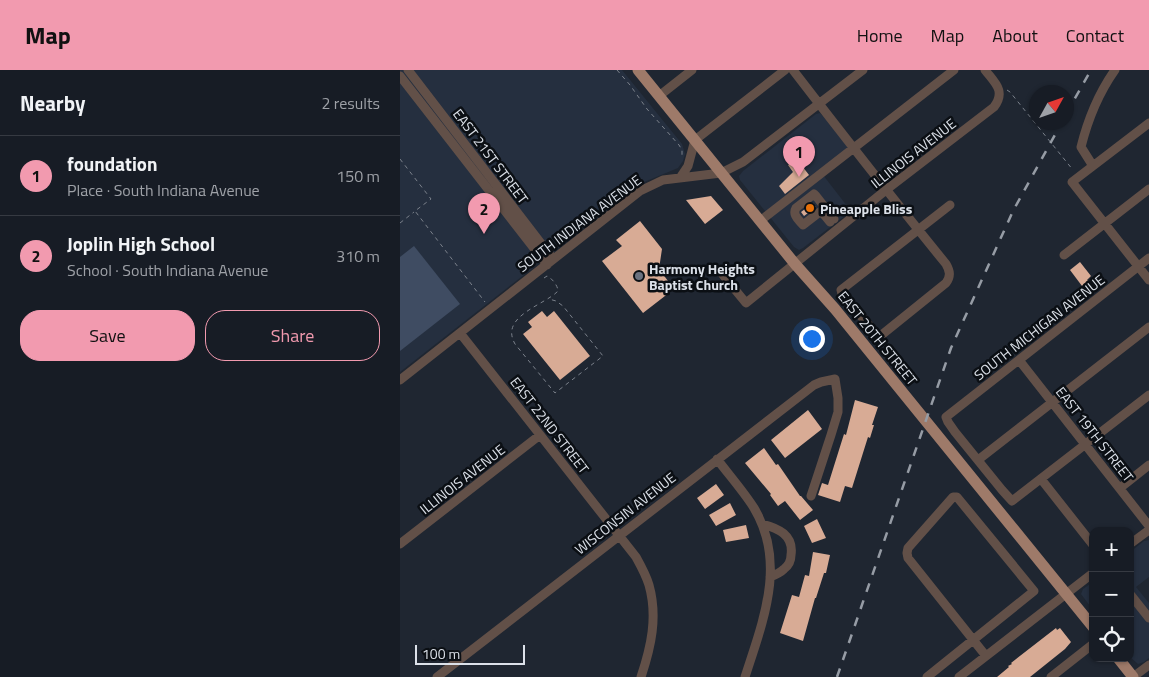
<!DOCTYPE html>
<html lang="en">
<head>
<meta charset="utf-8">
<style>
  :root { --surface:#171c25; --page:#242932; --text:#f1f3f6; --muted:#9ea1a7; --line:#363a42; --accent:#f29aaf }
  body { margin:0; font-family:"Titillium Web",sans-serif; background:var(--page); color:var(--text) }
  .controls { position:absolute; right:15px; bottom:15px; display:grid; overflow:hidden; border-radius:10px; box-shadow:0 1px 4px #0004 }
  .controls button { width:45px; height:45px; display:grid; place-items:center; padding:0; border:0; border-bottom:1px solid var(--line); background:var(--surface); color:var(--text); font:25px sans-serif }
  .compass { position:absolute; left:629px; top:15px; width:45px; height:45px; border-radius:50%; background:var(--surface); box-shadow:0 1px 4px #0004; rotate:50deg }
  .scale { position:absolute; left:15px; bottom:12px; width:110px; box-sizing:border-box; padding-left:5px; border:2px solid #dce1e9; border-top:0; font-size:14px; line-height:18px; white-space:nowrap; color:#dce1e9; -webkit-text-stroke:4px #0b0f14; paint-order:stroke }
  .you { position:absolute; left:411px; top:268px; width:18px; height:18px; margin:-12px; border:4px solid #fff; border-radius:50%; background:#1a73e8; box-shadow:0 0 0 8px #1a73e833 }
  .badge { display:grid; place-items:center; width:32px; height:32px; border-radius:50%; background:var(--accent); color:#111; font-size:16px; font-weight:700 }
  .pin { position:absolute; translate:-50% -41px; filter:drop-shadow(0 1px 2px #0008) }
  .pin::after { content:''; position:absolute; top:26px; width:18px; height:15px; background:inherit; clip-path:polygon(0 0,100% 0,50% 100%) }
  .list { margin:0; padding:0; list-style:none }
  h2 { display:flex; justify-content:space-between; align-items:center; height:65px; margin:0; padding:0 20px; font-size:21px }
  h2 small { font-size:16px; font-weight:400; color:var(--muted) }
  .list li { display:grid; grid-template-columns:32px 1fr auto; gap:15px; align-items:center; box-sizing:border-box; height:80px; padding:0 20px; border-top:1px solid var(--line) }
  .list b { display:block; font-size:19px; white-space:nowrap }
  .list p { margin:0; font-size:16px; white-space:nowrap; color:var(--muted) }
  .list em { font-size:16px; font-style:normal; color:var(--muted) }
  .actions { display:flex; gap:10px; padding:15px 20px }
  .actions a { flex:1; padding:11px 0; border:1px solid var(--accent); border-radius:20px; text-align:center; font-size:18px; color:var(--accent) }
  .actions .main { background:var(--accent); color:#111 }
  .icon { flex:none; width:28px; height:28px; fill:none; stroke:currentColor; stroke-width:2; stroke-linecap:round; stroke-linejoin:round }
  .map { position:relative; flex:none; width:749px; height:607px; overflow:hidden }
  header { display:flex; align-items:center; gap:30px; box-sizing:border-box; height:70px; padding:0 25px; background:var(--accent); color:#111 }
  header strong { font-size:24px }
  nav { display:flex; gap:28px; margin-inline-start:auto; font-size:18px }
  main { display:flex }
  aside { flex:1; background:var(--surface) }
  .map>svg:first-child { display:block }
  .built { fill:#252f3f }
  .green { fill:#3f4c62 }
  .building { fill:#d8ab95 }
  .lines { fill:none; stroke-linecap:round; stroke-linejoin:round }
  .path { stroke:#7b818b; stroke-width:1; stroke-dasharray:4 4; stroke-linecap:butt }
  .minor { stroke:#625048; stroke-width:9 }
  .major { stroke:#9e7a69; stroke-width:11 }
  .rail { stroke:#969ca5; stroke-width:2.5; stroke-dasharray:9 9; stroke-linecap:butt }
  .food-dot { fill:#e8710a; stroke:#0b0f14; stroke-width:2 }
  .worship-dot { fill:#6b7280; stroke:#0b0f14; stroke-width:2 }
  .labels { text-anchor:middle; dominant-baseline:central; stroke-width:5; stroke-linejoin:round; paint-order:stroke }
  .street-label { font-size:14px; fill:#dce1e9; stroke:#0b0f14 }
  .poi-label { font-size:14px; font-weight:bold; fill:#dce1e9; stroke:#0b0f14; text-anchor:start }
</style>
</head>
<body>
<header>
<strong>Map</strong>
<nav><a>Home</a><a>Map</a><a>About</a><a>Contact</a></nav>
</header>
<main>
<aside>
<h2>Nearby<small>2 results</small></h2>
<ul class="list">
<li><span class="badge">1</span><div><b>foundation</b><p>Place · South Indiana Avenue</p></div><em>150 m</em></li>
<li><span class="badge">2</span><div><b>Joplin High School</b><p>School · South Indiana Avenue</p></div><em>310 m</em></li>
</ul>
<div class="actions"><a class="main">Save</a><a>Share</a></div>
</aside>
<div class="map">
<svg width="749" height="607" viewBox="0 0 749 607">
  <rect width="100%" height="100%" fill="#1f2631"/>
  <path class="built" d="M0 0H222L282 74 285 84 283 91 278 98 244 112 225 125 199 139 137 188V191L134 197 0 302Z
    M420 43 423 46 452 82 423 105 451 141 403 178 399 180 394 177 340 110 339 106 343 101 416 44Z
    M749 470V507L736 517 749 533V588L744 592 738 594 730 587V482L744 471Z
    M693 512V540L681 524 683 519Z"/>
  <path class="green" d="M14 176 60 234 0 281V187Z"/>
  <path class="building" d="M396 88 409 105 385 124 379 116 393 102 388 95Z
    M311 126 323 140 305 154 286 130Z
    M413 133 416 137 404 146 401 142Z
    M240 151 262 179 259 199 274 219 243 243 202 191 222 176 216 170Z
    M680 192 691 206 687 210 688 211 682 216 670 200Z
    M142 241 147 247 154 241 190 286 160 310 123 264 132 257 128 252Z
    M455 330 478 337 472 355H474L470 368 468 367 452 418 445 416 440 432 418 425 422 413 428 415 444 364 446 365Z
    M408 340 422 359 385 388 371 370Z
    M364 378 376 395 378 394 400 426H401L413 440 400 450 385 431 378 436 370 425 371 424 345 393Z
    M316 414 324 425 305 439 297 428Z
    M330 433 336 445 316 456 309 445Z
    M417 449 426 468 412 473 404 456Z
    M346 455 349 468 326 472 323 460Z
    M413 482 430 485 426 503H424L416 528H415L403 571 380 563 392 525 399 527 405 505 409 506Z
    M656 558 657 560 660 558 671 572 665 579 630 607H597L609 597 608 596 612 594 611 593Z"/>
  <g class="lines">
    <path class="path" d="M217 0 230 15 247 39 279 75 282 80V88
      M607 20 610 22 673 100
      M0 89 31 129 15 141 85 232
      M0 153 14 142
      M144 208 147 206C152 208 158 216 158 221 145 235 99 246 115 274L155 323 203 286 163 236 156 231 149 229"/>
    <path class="minor" d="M8 0 153 189
      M393 0C443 65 494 130 546 194 550 201 551 206 546 213L479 267 442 224 441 220 550 135
      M0 6 147 195
      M259 26 292 0
      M749 53 672 112 749 210
      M693 96 681 77C688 49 698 24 715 0
      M280 108 288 96 295 70 385 0
      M360 151 554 0
      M430 152 421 141 403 155C399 150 392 145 396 138L414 124 416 126 434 149
      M664 185 749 119
      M749 188 546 347 548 352 555 362 602 420 612 431 749 325
      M323 205 346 233 486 120 594 37C606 21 595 13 585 0
      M60 263 236 487C241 496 246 505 249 515 258 547 251 577 241 607
      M619 290 749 456
      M0 310 240 121 263 110 321 103 343 92 463 0
      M317 389C329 405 344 422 354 438 387 493 363 551 345 607
      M578 390 749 257
      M641 409 693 475
      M720 418 749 395
      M362 454C378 458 394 465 391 485 391 491 388 496 384 499 380 503 375 505 370 507
      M0 474 140 365
      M730 474 749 460
      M730 524 749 548
      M37 607 414 315 421 312 435 309 438 328V342L431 365 411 426
      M527 607 634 521 557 427H553L508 478 507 483 508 488 586 586
      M559 607 693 503
      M651 607 693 574
      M733 607 749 595"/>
    <path class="major" d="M238 0 395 194 435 239 693 557
      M718 588 733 607"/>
    <path class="rail" d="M666 44 691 0
      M437 607 551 278 613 141 662 52"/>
  </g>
  <circle class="food-dot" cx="410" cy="138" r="5"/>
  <circle class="worship-dot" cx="239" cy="206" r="5"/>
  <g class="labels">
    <g class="street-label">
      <text transform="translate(513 83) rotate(-38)">ILLINOIS AVENUE</text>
      <text transform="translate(91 86) rotate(53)">EAST 21ST STREET</text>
      <text transform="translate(179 153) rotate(-37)">SOUTH INDIANA AVENUE</text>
      <text transform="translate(639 257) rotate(-38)">SOUTH MICHIGAN AVENUE</text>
      <text transform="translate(478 268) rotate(51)">EAST 20TH STREET</text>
      <text transform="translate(150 355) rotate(52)">EAST 22ND STREET</text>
      <text transform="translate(695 364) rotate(52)">EAST 19TH STREET</text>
      <text transform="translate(62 409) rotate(-38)">ILLINOIS AVENUE</text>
      <text transform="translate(225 443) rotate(-38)">WISCONSIN AVENUE</text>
    </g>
    <g class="poi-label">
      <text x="420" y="138">Pineapple Bliss</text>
      <text x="249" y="198">Harmony Heights<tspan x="249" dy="16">Baptist Church</tspan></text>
    </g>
  </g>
</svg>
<div class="controls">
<button>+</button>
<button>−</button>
<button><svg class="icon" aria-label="locate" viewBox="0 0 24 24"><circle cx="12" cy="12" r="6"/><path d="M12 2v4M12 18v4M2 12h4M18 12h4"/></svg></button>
</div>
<svg class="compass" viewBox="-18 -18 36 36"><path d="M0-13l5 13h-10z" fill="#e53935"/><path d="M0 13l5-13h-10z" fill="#9ea1a7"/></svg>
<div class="scale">100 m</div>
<div class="you"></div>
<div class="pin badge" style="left:399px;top:107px">1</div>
<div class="pin badge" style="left:84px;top:164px">2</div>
</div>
</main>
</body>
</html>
